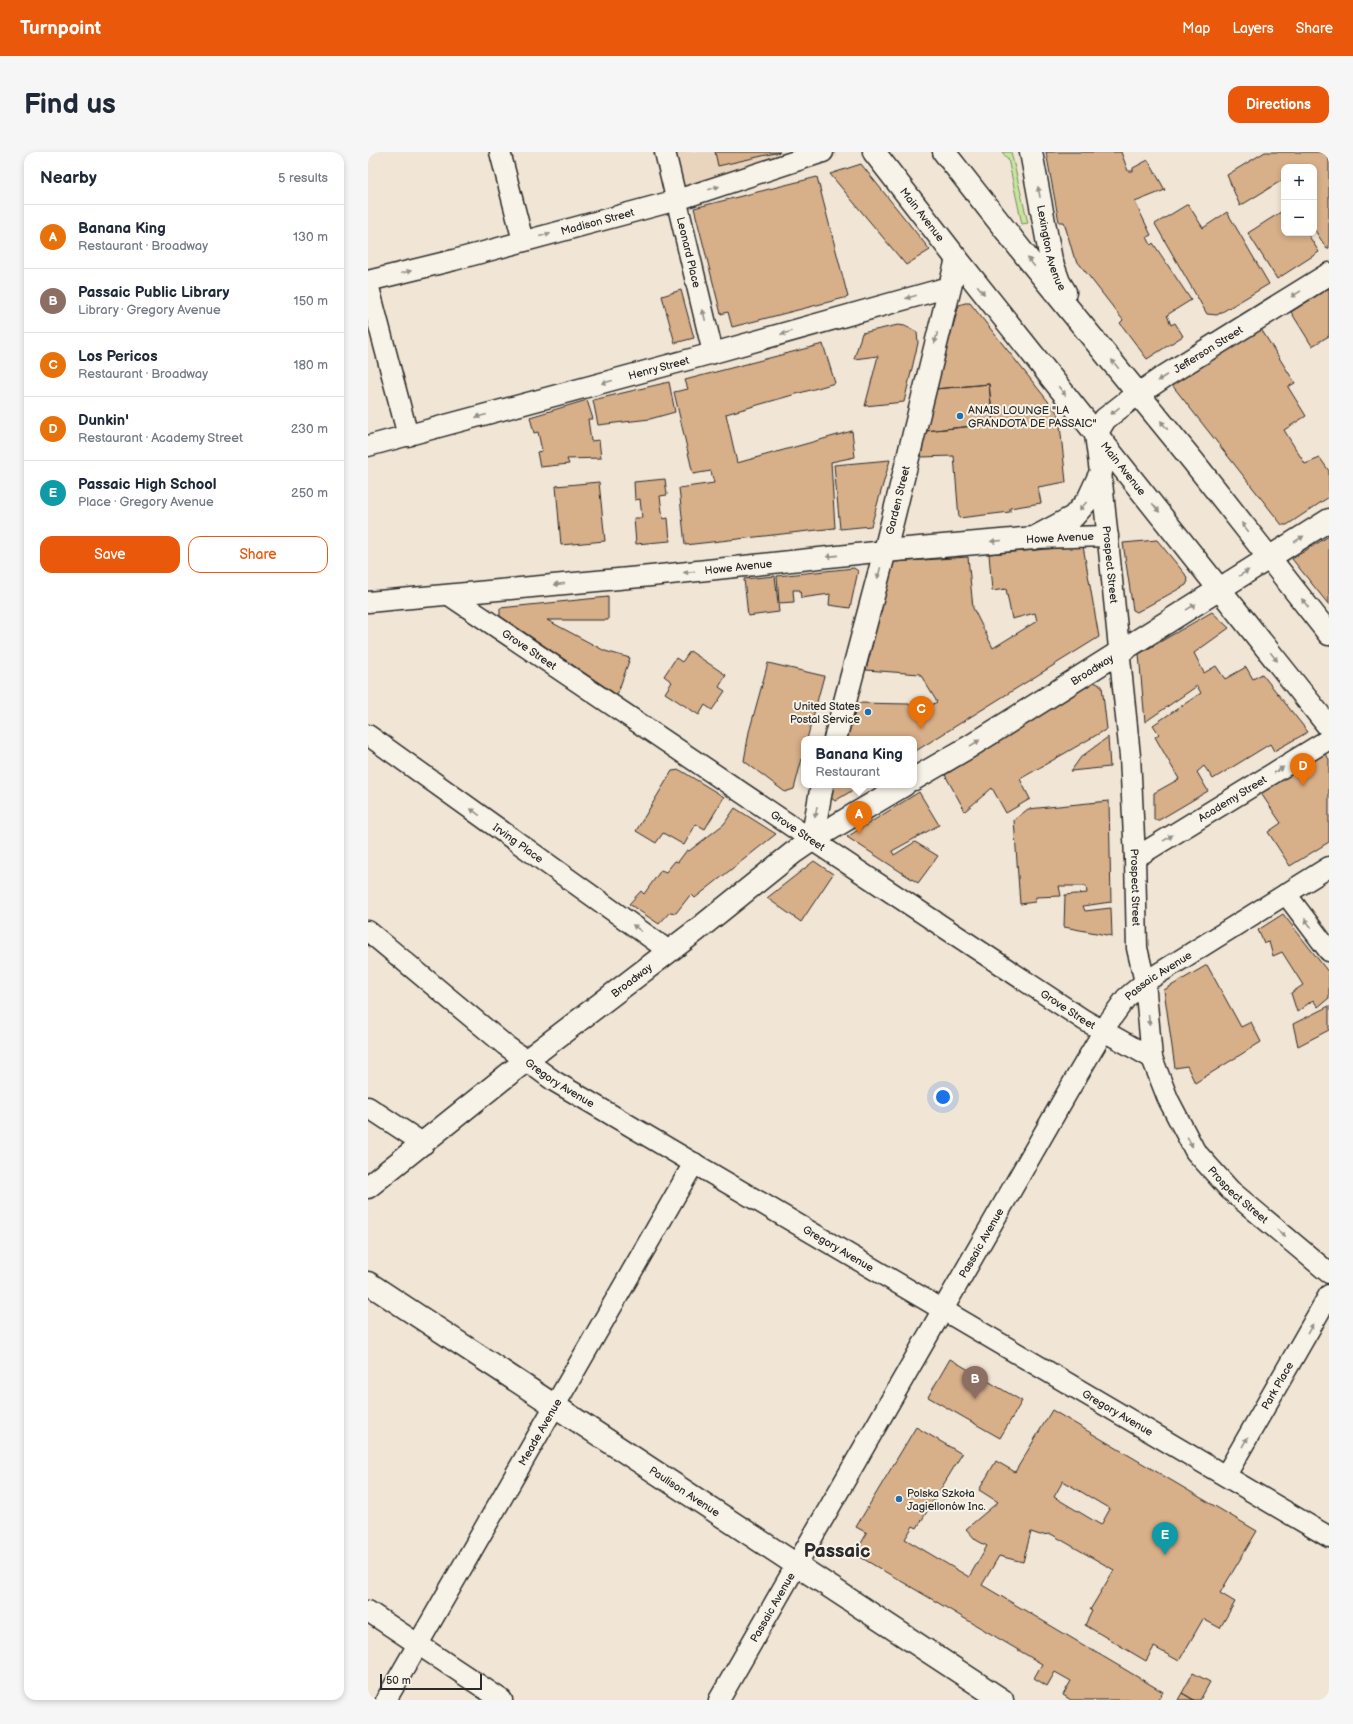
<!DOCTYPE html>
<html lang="en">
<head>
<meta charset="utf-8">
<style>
  :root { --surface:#fff; --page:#f6f6f7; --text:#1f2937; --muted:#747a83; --line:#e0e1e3; --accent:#ea580c }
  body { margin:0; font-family:"Balsamiq Sans",sans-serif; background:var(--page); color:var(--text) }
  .controls { position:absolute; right:12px; top:12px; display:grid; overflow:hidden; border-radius:8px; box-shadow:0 2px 6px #0003 }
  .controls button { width:36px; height:36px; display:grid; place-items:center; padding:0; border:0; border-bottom:1px solid var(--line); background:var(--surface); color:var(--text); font:20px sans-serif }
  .scale { position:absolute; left:12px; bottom:10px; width:102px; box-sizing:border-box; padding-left:4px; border:2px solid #2b2b2b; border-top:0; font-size:11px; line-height:14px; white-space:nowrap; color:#2b2b2b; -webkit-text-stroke:3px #f7f3e8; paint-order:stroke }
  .you { position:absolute; left:575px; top:945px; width:14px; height:14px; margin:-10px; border:3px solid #fff; border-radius:50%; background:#1a73e8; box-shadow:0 0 0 6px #1a73e833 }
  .badge { display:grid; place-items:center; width:26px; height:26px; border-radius:50%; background:var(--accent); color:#fff; font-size:13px; font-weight:700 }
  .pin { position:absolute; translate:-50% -33px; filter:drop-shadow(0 1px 2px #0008) }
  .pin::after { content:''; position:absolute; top:21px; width:14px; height:12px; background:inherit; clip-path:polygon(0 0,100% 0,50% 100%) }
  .popup { position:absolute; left:433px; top:584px; width:116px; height:52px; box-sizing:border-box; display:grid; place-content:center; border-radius:8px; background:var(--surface); filter:drop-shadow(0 1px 3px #0005); font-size:13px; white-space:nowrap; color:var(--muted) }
  .popup b { font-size:15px; color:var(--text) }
  .popup::after { content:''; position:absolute; left:50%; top:100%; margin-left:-8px; border:8px solid transparent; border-top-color:var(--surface) }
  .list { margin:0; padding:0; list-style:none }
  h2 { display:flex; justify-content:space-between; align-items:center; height:52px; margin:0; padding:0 16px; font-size:17px }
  h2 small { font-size:13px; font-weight:400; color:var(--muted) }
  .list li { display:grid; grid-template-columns:26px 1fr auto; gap:12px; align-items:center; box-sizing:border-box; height:64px; padding:0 16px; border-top:1px solid var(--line) }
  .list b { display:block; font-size:15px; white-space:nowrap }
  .list p { margin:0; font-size:13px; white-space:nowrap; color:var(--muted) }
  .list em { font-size:13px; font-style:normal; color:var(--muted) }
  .actions { display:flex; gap:8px; padding:12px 16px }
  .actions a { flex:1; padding:9px 0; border:1px solid var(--accent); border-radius:12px; text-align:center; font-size:14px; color:var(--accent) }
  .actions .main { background:var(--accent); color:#fff }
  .map { position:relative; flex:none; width:961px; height:1548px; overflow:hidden; border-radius:12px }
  header { display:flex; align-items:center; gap:24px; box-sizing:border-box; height:56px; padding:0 20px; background:var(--accent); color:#fff }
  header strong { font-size:19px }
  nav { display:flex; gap:22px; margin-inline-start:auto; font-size:14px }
  .intro { display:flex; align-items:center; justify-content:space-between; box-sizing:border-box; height:96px; padding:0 24px }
  h1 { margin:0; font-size:28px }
  .button { padding:10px 18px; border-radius:12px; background:var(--accent); color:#fff; font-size:14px; font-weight:700 }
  main { display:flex; gap:24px; padding:0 24px }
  aside { flex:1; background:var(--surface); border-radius:12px; box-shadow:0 2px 6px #0003 }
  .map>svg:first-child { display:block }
  .built { fill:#e9d5be }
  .green { fill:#c6e69e; stroke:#788864 }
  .building { fill:#d7af89; stroke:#2b2b2b; fill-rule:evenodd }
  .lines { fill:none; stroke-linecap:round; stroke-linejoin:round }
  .minor-casing { stroke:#2b2b2b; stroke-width:23 }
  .major-casing { stroke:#2b2b2b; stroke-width:25 }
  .minor { stroke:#f7f3e8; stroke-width:20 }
  .major { stroke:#f7f3e8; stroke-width:22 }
  .oneway { fill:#918f8a }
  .poi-dot { fill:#1f6fb2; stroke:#f7f3e8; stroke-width:1.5 }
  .labels { text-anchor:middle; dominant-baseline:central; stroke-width:4; stroke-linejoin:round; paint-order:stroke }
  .street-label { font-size:11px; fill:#2b2b2b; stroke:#f7f3e8 }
  .poi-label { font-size:11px; fill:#2b2b2b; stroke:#f7f3e8; text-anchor:start }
  .town-label { font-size:19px; font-weight:bold; fill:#2b2b2b; stroke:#f7f3e8 }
</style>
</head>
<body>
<header>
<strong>Turnpoint</strong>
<nav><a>Map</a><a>Layers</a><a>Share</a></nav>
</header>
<div class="intro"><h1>Find us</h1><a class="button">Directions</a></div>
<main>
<aside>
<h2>Nearby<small>5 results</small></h2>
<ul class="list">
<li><span class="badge" style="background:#e8710a">A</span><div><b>Banana King</b><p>Restaurant · Broadway</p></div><em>130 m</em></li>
<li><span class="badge" style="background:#8d6e63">B</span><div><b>Passaic Public Library</b><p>Library · Gregory Avenue</p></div><em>150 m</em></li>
<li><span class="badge" style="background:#e8710a">C</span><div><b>Los Pericos</b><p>Restaurant · Broadway</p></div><em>180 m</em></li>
<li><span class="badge" style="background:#e8710a">D</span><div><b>Dunkin'</b><p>Restaurant · Academy Street</p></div><em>230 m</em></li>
<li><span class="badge" style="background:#0f9aa8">E</span><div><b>Passaic High School</b><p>Place · Gregory Avenue</p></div><em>250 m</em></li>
</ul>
<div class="actions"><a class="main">Save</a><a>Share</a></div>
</aside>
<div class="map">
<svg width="961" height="1548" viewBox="0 0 961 1548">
  <rect width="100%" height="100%" fill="#f1e5d5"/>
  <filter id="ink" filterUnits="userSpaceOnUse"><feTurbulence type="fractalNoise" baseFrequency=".025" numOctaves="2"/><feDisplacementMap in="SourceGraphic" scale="8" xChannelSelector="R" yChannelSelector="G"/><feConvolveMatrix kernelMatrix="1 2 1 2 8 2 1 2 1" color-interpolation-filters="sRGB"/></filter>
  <g filter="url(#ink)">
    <path class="built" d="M297 0H466L470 4 309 49Z"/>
    <path class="green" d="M634 0H643L660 71 654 72 640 7Z"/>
    <path class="building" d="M347 0H412L350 14Z
      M678 0H753L760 19H765V16L780 8 797 38 767 50 783 83 779 85 783 93 785 91 823 148 799 163 803 173 807 171 815 184 779 207 752 171 755 168 706 105 696 70H691Z
      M897 0H961V96L959 97 946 77V15H916V27L872 54 859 23Z
      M493 12 562 98 538 113 462 22Z
      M449 25 480 145 364 175 360 160 353 162 326 56Z
      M820 52 835 76 859 60 901 132 849 163 839 162 787 72Z
      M916 58V81H939L951 100 909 127 880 81Z
      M961 136V184L944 194 923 160Z
      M313 138 326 186 307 191 294 144Z
      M597 151H602L691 263 698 330 670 335 673 351 642 356V360L591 366 586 304 553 305 557 279 625 272 621 232 567 237 591 153Z
      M530 173 537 174 549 180 550 191 536 250 497 254 510 204 486 207 494 181Z
      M893 177 927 231 920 235 938 264 916 278 937 312 952 306 961 319V345L919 373H914L804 233Z
      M455 192 467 231 358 262 369 311 484 279 487 305 463 310 467 376 317 393 311 336 346 331 343 319 325 322 306 240 320 237 317 228Z
      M301 230 307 260 282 267 230 273 225 248Z
      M621 232 625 272 557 279 567 237Z
      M219 248 225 267H220L223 289 231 288 233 306 199 307 201 312 172 315 169 300 174 299 170 280 166 281 162 265Z
      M522 308 503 374 472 377 466 313Z
      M297 327 299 343 292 344 295 367 300 366 302 389 268 392 266 366H274L272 347 267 348 266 330Z
      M231 330 237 389 193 393 188 334Z
      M961 384V453L924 407Z
      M789 388 817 422 820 429 818 433 769 460 765 458 755 391Z
      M715 394 731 485 546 600V587H479L490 551 541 552 548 561 569 550 552 522 498 518 525 410 600 405 605 456 625 496 669 469 667 461 644 467 638 437 624 439 621 402Z
      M486 416 490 419 482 456 461 453 462 442 433 446 432 438H425L426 450 411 451 409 424Z
      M407 424 411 460 380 464 376 427Z
      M240 445V468H179L237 499 262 506 249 543 132 464V456Z
      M844 460 861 476 826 501 836 521 848 514 857 527 878 515 885 527 894 522 940 580 906 599 902 592 845 627 836 614 829 620 840 639 791 668H786V641L811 627 787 585 791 582 785 573 833 541 829 534 777 570 771 502Z
      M322 499 358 523 351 535 357 539 344 558 337 553 331 563 297 541 304 530 296 524 308 506 314 510Z
      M400 511 456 524 439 587H436V599L426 637 417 640 376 609 381 580Z
      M726 530 734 534 739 577 652 627 662 647 638 661 624 636 597 659 577 623Z
      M740 585 742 615 703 619 713 605Z
      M954 598 961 607V690L922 714 900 680 913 671 890 637Z
      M312 618 356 645 337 677 328 672 316 693 295 681 288 691 268 679 304 619Z
      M466 633H493L467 649 462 645Z
      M551 640 571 673 524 699 526 703 547 690 570 704 550 731 479 685Z
      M741 649 743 750 715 754 717 759 743 756 744 784 696 775 697 743 719 741 718 734H691L693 744 668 745 667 750 652 752 646 668 660 657Z
      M367 656 408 682 327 746 323 742 308 761 302 760 291 772 261 752 273 739 276 742 293 718 298 720 307 709 310 710 319 698 321 699 356 672Z
      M446 709 465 722 433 770 399 746Z
      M915 762 961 821V846L950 855 945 848 929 860 923 841 935 833 914 800 905 804 901 790 896 791 890 778Z
      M839 813 873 875 883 870 893 890 827 931 819 914 807 916 796 838Z
      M961 854V878L930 894 925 872Z
      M582 1207 654 1249 632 1286 560 1245Z
      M684 1258 889 1379 852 1441 867 1450 852 1476 835 1467 811 1509 786 1495 778 1509 717 1473 724 1459 722 1458 746 1418 683 1382 672 1383 663 1380 655 1410 631 1404 614 1433 795 1540 790 1548H703L695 1543 703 1529 687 1520 679 1534 666 1526 674 1512 487 1402 499 1381 488 1375 548 1275 594 1302 549 1376 545 1374 537 1387 601 1425 619 1394 608 1388 598 1377 630 1350 611 1338 628 1309 647 1320ZM695 1329 742 1357 733 1373 686 1345Z
      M825 1521 842 1530 832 1548H826L814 1541Z
      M814 1541 826 1548H810Z"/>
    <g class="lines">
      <defs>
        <g id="minor">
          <path d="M132 0 155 89"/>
          <path id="s1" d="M297 0 345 201"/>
          <path id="s2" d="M0 129 86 108 309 48 455 0"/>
          <path d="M0 132 40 284"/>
          <path id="s3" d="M0 294 345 201 581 135"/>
          <path id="s4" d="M733 320 762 604 767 706 769 796 777 830 784 906 800 947 827 999 862 1038 961 1121"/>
          <path d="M666 386 740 384"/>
          <path id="s5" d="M81 443 444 688 716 868 784 906"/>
          <path id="s6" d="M0 450 283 424 517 399"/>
          <path id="s7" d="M0 583 301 799"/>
          <path id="s8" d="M767 706 961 587"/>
          <path d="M918 742 961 799"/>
          <path id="s9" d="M0 779 137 893 186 929 961 1385"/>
          <path d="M0 955 56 992"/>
          <path id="s10" d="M858 1323 961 1143"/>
          <path d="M0 1459 134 1548"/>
          <path id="s11" d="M18 1548 326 1011"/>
          <path id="s12" d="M351 1548 699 941 742 868 758 846 777 830 961 715"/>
        </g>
        <g id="major">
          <path id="s13" d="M506 0 589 107 961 575"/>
          <path d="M576 0 661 108 825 309 961 482"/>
          <path id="s14" d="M663 0 683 108 691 130 697 140"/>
          <path id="s15" d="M728 282 737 267 760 249 797 224 961 122"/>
          <path d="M517 399 666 386 705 365 720 348 733 320 728 282"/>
          <path id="s16" d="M467 587 517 399 589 107"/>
          <path id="s17" d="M546 627 601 595 961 368"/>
          <path d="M444 688 454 633"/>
          <path id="s18" d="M0 1035 142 921 329 778 425 701 444 688 536 633"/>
          <path id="s19" d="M0 1131 634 1548"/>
        </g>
      </defs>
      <use href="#minor" class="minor-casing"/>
      <use href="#major" class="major-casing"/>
      <use href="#minor" class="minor"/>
      <use href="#major" class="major"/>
    </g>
    <defs><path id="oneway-solid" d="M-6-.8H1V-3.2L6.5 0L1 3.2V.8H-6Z"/></defs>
    <g class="oneway">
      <use href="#oneway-solid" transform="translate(346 36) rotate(-18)"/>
      <use href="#oneway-solid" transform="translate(671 40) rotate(-101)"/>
      <use href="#oneway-solid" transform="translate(177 83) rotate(-15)"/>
      <use href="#oneway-solid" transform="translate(663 110) rotate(-129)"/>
      <use href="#oneway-solid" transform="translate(38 120) rotate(-14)"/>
      <use href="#oneway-solid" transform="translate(613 138) rotate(51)"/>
      <use href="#oneway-solid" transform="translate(928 142) rotate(148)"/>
      <use href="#oneway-solid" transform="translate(543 145) rotate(164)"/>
      <use href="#oneway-solid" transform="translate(336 163) rotate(-103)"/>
      <use href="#oneway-solid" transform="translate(418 181) rotate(164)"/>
      <use href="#oneway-solid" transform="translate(568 186) rotate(104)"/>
      <use href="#oneway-solid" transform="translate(747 212) rotate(-129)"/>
      <use href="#oneway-solid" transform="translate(794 226) rotate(147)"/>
      <use href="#oneway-solid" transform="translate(239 230) rotate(165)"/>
      <use href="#oneway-solid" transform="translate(694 239) rotate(51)"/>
      <use href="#oneway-solid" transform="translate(747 259) rotate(141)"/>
      <use href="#oneway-solid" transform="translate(113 264) rotate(165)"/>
      <use href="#oneway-solid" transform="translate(796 273) rotate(-129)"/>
      <use href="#oneway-solid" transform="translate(715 354) rotate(132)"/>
      <use href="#oneway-solid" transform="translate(788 356) rotate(51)"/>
      <use href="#oneway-solid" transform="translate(877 375) rotate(-128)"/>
      <use href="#oneway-solid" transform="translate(931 387) rotate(-32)"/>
      <use href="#oneway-solid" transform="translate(628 389) rotate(175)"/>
      <use href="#oneway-solid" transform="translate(464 404) rotate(174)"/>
      <use href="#oneway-solid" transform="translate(321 420) rotate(174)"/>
      <use href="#oneway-solid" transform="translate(511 421) rotate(105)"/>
      <use href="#oneway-solid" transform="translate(876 421) rotate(-32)"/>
      <use href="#oneway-solid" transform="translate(191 432) rotate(175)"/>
      <use href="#oneway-solid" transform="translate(937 451) rotate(-128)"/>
      <use href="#oneway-solid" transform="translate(823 455) rotate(-32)"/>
      <use href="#oneway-solid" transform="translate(906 505) rotate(52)"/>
      <use href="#oneway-solid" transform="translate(607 591) rotate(-32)"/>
      <use href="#oneway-solid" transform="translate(911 618) rotate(-32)"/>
      <use href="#oneway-solid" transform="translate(107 660) rotate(-144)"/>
      <use href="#oneway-solid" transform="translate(448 660) rotate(100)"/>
      <use href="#oneway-solid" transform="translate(800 686) rotate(-32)"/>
      <use href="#oneway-solid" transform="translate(940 771) rotate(-127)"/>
      <use href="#oneway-solid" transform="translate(269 776) rotate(-144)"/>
      <use href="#oneway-solid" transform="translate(781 868) rotate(85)"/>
      <use href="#oneway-solid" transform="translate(822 990) rotate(62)"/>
      <use href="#oneway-solid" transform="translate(913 1081) rotate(40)"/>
      <use href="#oneway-solid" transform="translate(942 1177) rotate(-60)"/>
      <use href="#oneway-solid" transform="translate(877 1290) rotate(-60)"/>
    </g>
  </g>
  <g class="poi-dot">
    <circle cx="592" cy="264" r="4"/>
    <circle cx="500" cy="560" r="4"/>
    <circle cx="531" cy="1347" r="4"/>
  </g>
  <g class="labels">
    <g class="street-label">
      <text stroke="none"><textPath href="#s13" startOffset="79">Main Avenue</textPath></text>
      <text stroke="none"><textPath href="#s2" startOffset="237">Madison Street</textPath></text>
      <text stroke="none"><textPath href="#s14" startOffset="98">Lexington Avenue</textPath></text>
      <text stroke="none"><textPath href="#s1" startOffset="103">Leonard Place</textPath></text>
      <text stroke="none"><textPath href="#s15" startOffset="142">Jefferson Street</textPath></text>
      <text stroke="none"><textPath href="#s3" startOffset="301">Henry Street</textPath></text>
      <text stroke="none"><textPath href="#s13" startOffset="403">Main Avenue</textPath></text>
      <text stroke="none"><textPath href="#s16" startOffset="247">Garden Street</textPath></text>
      <text transform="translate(692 386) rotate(-3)">Howe Avenue</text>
      <text stroke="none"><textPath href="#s4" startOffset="93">Prospect Street</textPath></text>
      <text stroke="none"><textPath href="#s6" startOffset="372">Howe Avenue</textPath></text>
      <text stroke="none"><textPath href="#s5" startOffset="97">Grove Street</textPath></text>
      <text stroke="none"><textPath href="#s17" startOffset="209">Broadway</textPath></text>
      <text stroke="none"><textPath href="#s8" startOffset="114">Academy Street</textPath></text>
      <text stroke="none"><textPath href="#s5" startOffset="421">Grove Street</textPath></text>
      <text stroke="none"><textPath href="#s7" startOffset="185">Irving Place</textPath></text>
      <text stroke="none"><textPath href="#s4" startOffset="417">Prospect Street</textPath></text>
      <text stroke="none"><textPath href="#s12" startOffset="851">Passaic Avenue</textPath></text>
      <text stroke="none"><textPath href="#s18" startOffset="335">Broadway</textPath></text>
      <text stroke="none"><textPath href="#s5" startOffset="745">Grove Street</textPath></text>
      <text stroke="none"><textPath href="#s9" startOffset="245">Gregory Avenue</textPath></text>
      <text stroke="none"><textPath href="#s4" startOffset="753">Prospect Street</textPath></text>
      <text stroke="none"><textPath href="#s12" startOffset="527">Passaic Avenue</textPath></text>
      <text stroke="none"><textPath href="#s9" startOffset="569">Gregory Avenue</textPath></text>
      <text stroke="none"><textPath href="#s10" startOffset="103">Park Place</textPath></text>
      <text stroke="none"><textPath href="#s9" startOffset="893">Gregory Avenue</textPath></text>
      <text stroke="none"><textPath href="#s11" startOffset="309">Meade Avenue</textPath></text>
      <text stroke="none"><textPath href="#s19" startOffset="379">Paulison Avenue</textPath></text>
      <text stroke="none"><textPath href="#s12" startOffset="107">Passaic Avenue</textPath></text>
    </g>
    <g class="poi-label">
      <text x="600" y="258">ANAIS LOUNGE "LA<tspan x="600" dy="13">GRANDOTA DE PASSAIC"</tspan></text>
      <text x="492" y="554" text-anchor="end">United States<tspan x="492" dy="13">Postal Service</tspan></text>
      <text x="539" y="1341">Polska Szkoła<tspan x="539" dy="13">Jagiellonów Inc.</tspan></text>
    </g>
    <g class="town-label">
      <text x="469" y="1399">Passaic</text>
    </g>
  </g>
</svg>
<div class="controls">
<button>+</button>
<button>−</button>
</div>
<div class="scale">50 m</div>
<div class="you"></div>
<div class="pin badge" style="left:491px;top:682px;background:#e8710a">A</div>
<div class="popup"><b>Banana King</b>Restaurant</div>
<div class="pin badge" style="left:607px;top:1247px;background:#8d6e63">B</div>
<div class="pin badge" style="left:553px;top:577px;background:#e8710a">C</div>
<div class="pin badge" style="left:935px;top:634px;background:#e8710a">D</div>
<div class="pin badge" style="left:797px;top:1403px;background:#0f9aa8">E</div>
</div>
</main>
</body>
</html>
